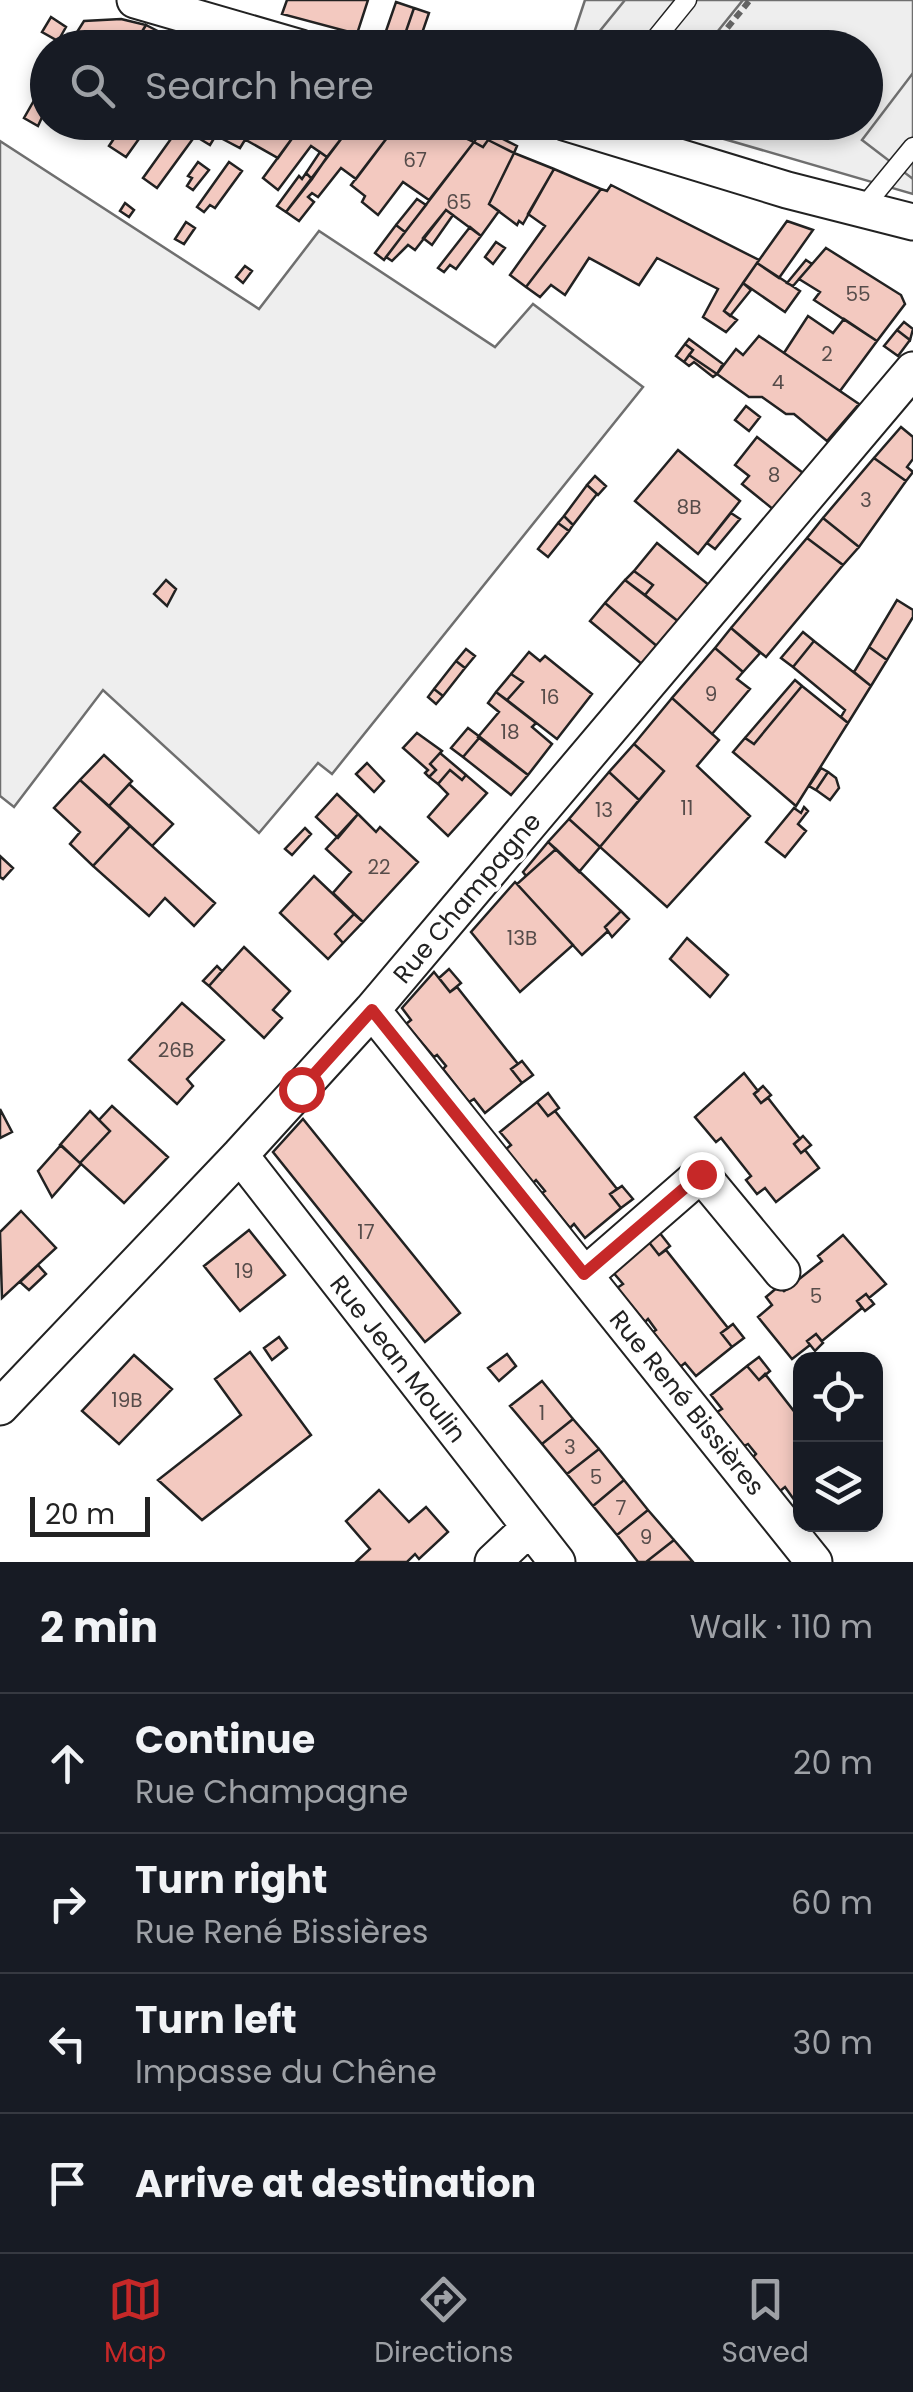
<!DOCTYPE html>
<html lang="en">
<head>
<meta charset="utf-8">
<style>
  :root { --surface:#171b24; --page:#242831; --text:#f1f3f6; --muted:#9ea1a6; --line:#363941; --accent:#c62828 }
  body { margin:0; font-family:Poppins,sans-serif; background:var(--page); color:var(--text) }
  .controls { position:absolute; right:30px; bottom:30px; display:grid; overflow:hidden; border-radius:20px; box-shadow:0 5px 15px #0003 }
  .controls button { width:90px; height:90px; display:grid; place-items:center; padding:0; border:0; border-bottom:2px solid var(--line); background:var(--surface); color:var(--text); font:50px sans-serif }
  .scale { position:absolute; left:30px; bottom:25px; width:120px; box-sizing:border-box; padding-left:10px; border:5px solid #222; border-top:0; font-size:28px; line-height:35px; white-space:nowrap; color:#222; -webkit-text-stroke:8px #fff; paint-order:stroke }
  .stop { position:absolute; width:30px; height:30px; margin:-22px; border:8px solid #c62828; border-radius:50%; background:#fff }
  .stop.end { background:#c62828; border-color:#fff; box-shadow:0 2px 10px #0008 }
  .list { margin:0; padding:0; list-style:none }
  h2 { display:flex; justify-content:space-between; align-items:center; height:130px; margin:0; padding:0 40px; font-size:42px }
  h2 small { font-size:32px; font-weight:400; color:var(--muted) }
  .list li { display:grid; grid-template-columns:65px 1fr auto; gap:30px; align-items:center; box-sizing:border-box; height:140px; padding:0 40px; border-top:2px solid var(--line) }
  .list b { display:block; font-size:38px; white-space:nowrap }
  .list p { margin:0; font-size:32px; white-space:nowrap; color:var(--muted) }
  .list em { font-size:32px; font-style:normal; color:var(--muted) }
  .icon { flex:none; width:55px; height:55px; fill:none; stroke:currentColor; stroke-width:2; stroke-linecap:round; stroke-linejoin:round }
  .map { position:relative; flex:none; width:913px; height:1562px; overflow:hidden }
  .search { position:absolute; background:var(--surface); box-shadow:0 5px 15px #0003; left:30px; right:30px; top:30px; height:110px; display:flex; align-items:center; gap:25px; box-sizing:border-box; padding:0 35px; border-radius:55px; color:var(--muted); font-size:38px }
  .sheet { height:690px; background:var(--surface) }
  nav { display:flex; justify-content:space-around; align-items:center; box-sizing:border-box; height:140px; border-top:2px solid var(--line); background:var(--surface); font-size:28px; color:var(--muted) }
  nav a { display:grid; justify-items:center; gap:5px }
  nav .on { color:var(--accent) }
  .map>svg:first-child { display:block }
  .green { fill:#eee; stroke:#6f6f6f; stroke-width:2.5 }
  .parking { fill:#ededed; stroke:#6f6f6f; stroke-width:2.5 }
  .building { fill:#f3c9c0; stroke:#222; stroke-width:2.5 }
  .lines { fill:none; stroke-linecap:round; stroke-linejoin:round }
  .service-casing { stroke:#222; stroke-width:21 }
  .minor-casing { stroke:#222; stroke-width:39 }
  .path { stroke:#646464; stroke-width:6; stroke-dasharray:8 5; stroke-linecap:butt }
  .service { stroke:#fff; stroke-width:18 }
  .minor { stroke:#fff; stroke-width:35 }
  .route { stroke:#c62828; stroke-width:12 }
  .labels { text-anchor:middle; dominant-baseline:central; stroke-width:8; stroke-linejoin:round; paint-order:stroke }
  .number-label { font-size:20px; fill:#564c4a }
  .street-label { font-size:25px; fill:#222; stroke:#fff }
</style>
</head>
<body>
<div class="map">
<svg width="913" height="1562" viewBox="0 0 913 1562">
  <rect width="100%" height="100%" fill="#fff"/>
  <path class="green" d="M585 0H913V194L669 123 866 122V48H569Z
    M0 141 259 309 319 231 495 347 533 304 643 387 332 774 318 763 259 833 103 690 14 807 0 796Z"/>
  <path class="parking" d="M625 0H743L705 47 586 48Z
    M913 73V179L862 140Z"/>
  <path class="building" d="M287 0H368L357 34 282 14Z
    M396 2 414 8 404 37 386 31Z
    M414 8 429 13 419 42 404 37Z
    M51 17 66 27 58 41 42 32Z
    M121 19 146 25 132 48H67L84 21Z
    M146 25 179 42 175 48H132Z
    M462 33 507 48H457Z
    M36 97 48 104 38 126 24 118Z
    M125 122H151L126 157 109 146Z
    M183 122H224L210 145 195 136 157 188 143 178Z
    M224 122H256L240 148 217 136Z
    M256 122H304L278 158 246 140Z
    M304 122H354L327 157 311 146 278 190 263 178Z
    M354 122H399L356 179 341 168 318 197 312 193 308 197 314 202 299 221 286 212Z
    M399 122H431L474 142 429 200 403 182 378 215 362 202 365 196 351 185Z
    M483 129 517 146 514 153 488 140 483 147 474 142Z
    M488 140 514 153 489 204 499 211 481 236 446 210 415 250 408 245 392 261 386 257 474 142 483 147Z
    M320 152 327 157 312 179 306 173Z
    M514 153 554 169 523 224 519 221 517 225 489 204Z
    M198 162 209 170 193 190 187 186 192 178 188 176Z
    M229 162 242 171 215 208 210 205 204 212 197 207Z
    M554 169 601 189 526 287 510 275 545 226 528 214Z
    M306 173 312 179 286 212 277 206 299 176 302 179Z
    M611 185 759 260 724 311 737 320 726 332 703 317 718 289 657 258 639 285 589 258 565 295 551 285 540 297 526 287 601 189 607 191Z
    M417 199 426 205 405 232 396 225Z
    M125 203 134 210 129 217 120 211Z
    M446 210 453 215 432 245 423 238Z
    M787 221 813 230 779 278 757 263Z
    M186 222 195 228 184 244 175 239Z
    M396 225 405 232 384 260 375 253Z
    M470 227 481 236 456 269 450 265 444 272 438 268Z
    M496 242 505 248 493 264 485 257Z
    M826 248 901 295 905 304 877 341 814 300 820 292 799 279Z
    M806 260 812 264 793 286 787 283Z
    M757 263 800 291 785 312 743 283Z
    M245 266 252 271 243 283 236 277Z
    M743 283 751 290 730 316 724 311Z
    M808 316 833 333 844 319 877 341 840 391 784 353Z
    M904 322 913 329 910 340 897 330Z
    M897 330 910 340 898 356 884 346Z
    M759 336 859 404 827 441 794 414H786L762 397H749L717 374 736 349 743 355Z
    M689 339 723 364 717 374 689 355 693 350 685 344Z
    M685 344 693 350 684 362 676 356Z
    M689 355 717 374 713 377 694 362 689 366 684 362Z
    M746 406 760 417 749 431 735 420Z
    M901 427 913 437V459L907 467 913 472 906 481 874 458Z
    M757 437 803 473 774 510 742 484 749 476 735 465Z
    M678 450 740 501 698 554 635 501Z
    M874 458 906 481 859 547 823 518Z
    M595 476 606 486 598 495 587 485Z
    M587 485 597 494 573 525 564 516Z
    M731 513 740 519 715 549 707 543Z
    M564 516 573 525 569 531 558 523Z
    M823 518 859 547 843 565 807 538Z
    M558 523 569 531 548 557 538 549Z
    M807 538 843 565 766 657 731 628Z
    M657 543 710 586 679 622 645 595 653 585 634 571Z
    M634 571 653 585 645 595 625 580Z
    M166 580 176 589 167 606 154 594Z
    M625 580 679 622 658 647 605 603Z
    M897 600 913 610V617L887 660 869 647Z
    M605 603 658 647 643 665 590 621Z
    M731 628 760 653 743 672 715 648Z
    M803 632 814 641 793 667 781 658Z
    M814 641 871 686 848 723 841 717 845 710 793 667Z
    M869 647 887 660 871 686 854 672Z
    M715 648 743 672 737 679 750 689 712 734 672 698Z
    M466 649 475 656 465 668 456 661Z
    M529 652 540 661 545 656 592 694 557 739 507 700 523 682 511 674Z
    M456 661 465 668 443 696 434 689Z
    M511 674 523 682 507 700 496 692Z
    M795 680 802 686 754 744 745 738Z
    M802 686 848 723 796 806 733 752 745 738 754 744Z
    M434 689 443 696 436 704 428 697Z
    M496 692 536 723 532 727 552 744 528 775 478 737 499 712 488 703Z
    M672 698 719 740 697 766 750 816 667 907 600 847 664 771 634 744Z
    M468 728 480 737 463 757 451 748Z
    M417 733 442 751 430 764 436 770 429 777 425 773 428 770 403 748Z
    M480 737 528 775 511 795 463 757Z
    M634 744 664 771 639 800 609 772Z
    M440 753 466 775 462 780 450 770 438 784 429 777 436 770 430 764Z
    M104 755 132 781 109 806 80 780Z
    M367 763 384 781 374 792 356 774Z
    M821 768 828 772 816 790 809 786Z
    M450 770 462 780 466 775 487 793 448 836 428 817 448 794 438 784Z
    M609 772 639 800 600 847 569 819Z
    M828 772 836 778 839 788 830 800 816 790Z
    M80 780 130 826 93 866 70 844 80 832 54 808Z
    M129 784 173 824 152 846 109 806Z
    M337 794 358 814 338 838 316 817Z
    M804 807 808 811 798 824 806 831 785 857 766 842 794 808 801 813Z
    M358 814 376 832 380 827 418 862 363 922 333 893 351 872 326 849Z
    M569 819 600 847 579 872 548 842Z
    M130 826 215 903 194 926 165 898 149 916 93 866Z
    M305 828 311 834 292 855 285 849Z
    M548 842 556 849 526 876 523 872Z
    M556 849 621 911 605 927 608 931 582 955 517 884Z
    M0 856 13 868 3 879 0 877Z
    M314 876 354 914 335 934 343 943 328 959 280 913Z
    M515 882 573 945 520 992 471 932Z
    M621 911 629 919 612 937 605 927Z
    M354 914 363 922 343 943 335 934Z
    M687 938 728 975 710 997 670 959Z
    M244 947 290 991 273 1010 282 1018 264 1038 209 986Z
    M217 966 222 971 209 986 203 981Z
    M449 969 461 983 450 992 439 978Z
    M434 972 450 992 457 987 518 1064 511 1069 522 1083 485 1113 474 1099 469 1102 443 1069 446 1066 437 1055 434 1057 406 1024 411 1020 402 1008Z
    M182 1003 224 1040 187 1079 193 1086 177 1104 129 1060Z
    M522 1061 533 1075 522 1083 511 1069Z
    M744 1073 758 1091 754 1094 761 1103 768 1098 800 1139 794 1144 801 1153 805 1150 819 1168 776 1202 765 1188 757 1194 746 1180 751 1176 721 1138 716 1142 695 1117Z
    M763 1086 771 1095 761 1103 754 1094Z
    M548 1093 559 1108 548 1116 537 1102Z
    M537 1102 548 1116 555 1111 617 1189 610 1194 621 1208 585 1238 574 1224 570 1228 542 1193 545 1191 536 1180 533 1183 506 1149 511 1145 500 1132Z
    M112 1106 168 1157 124 1203 80 1163 110 1131 99 1120Z
    M0 1109 12 1132 0 1138Z
    M90 1111 110 1131 80 1163 60 1145Z
    M303 1119 460 1313 425 1342 273 1152Z
    M803 1136 811 1145 801 1153 794 1144Z
    M61 1145 81 1164 52 1197 38 1171Z
    M622 1186 633 1199 621 1208 610 1194Z
    M21 1211 56 1248 2 1298 0 1232Z
    M249 1230 285 1275 240 1311 204 1266Z
    M659 1232 670 1246 659 1255 648 1241Z
    M843 1235 886 1284 869 1298 866 1294 857 1301 862 1308 822 1341 816 1334 807 1341 810 1345 792 1359 758 1317 772 1305 766 1297 779 1286 784 1291 822 1261 818 1256Z
    M648 1241 659 1255 666 1250 728 1328 721 1333 732 1347 696 1376 685 1363 680 1367 653 1332 656 1330 648 1319 645 1322 617 1288 623 1284 611 1270Z
    M38 1265 46 1274 29 1290 20 1282Z
    M866 1294 874 1304 865 1311 857 1301Z
    M733 1324 744 1338 732 1347 721 1333Z
    M816 1334 823 1343 815 1351 807 1341Z
    M279 1337 287 1348 272 1360 264 1348Z
    M250 1352 311 1435 202 1520 158 1480 241 1415 215 1379Z
    M507 1354 516 1366 499 1381 488 1368Z
    M134 1355 172 1389 119 1444 82 1411Z
    M759 1357 770 1371 759 1380 747 1366Z
    M747 1366 759 1380 765 1374 800 1419V1497L795 1501 785 1487 780 1491 753 1457 756 1454 748 1444 744 1446 717 1412 722 1409 711 1395Z
    M542 1381 573 1419 542 1444 510 1406Z
    M573 1419 599 1449 567 1474 542 1444Z
    M599 1449 624 1480 593 1506 567 1474Z
    M624 1480 648 1510 617 1535 593 1506Z
    M379 1490 409 1522 426 1507 448 1532 419 1559 415 1554 407 1562H356L370 1549 346 1521Z
    M648 1510 674 1540 646 1562H638L617 1535Z
    M674 1540 693 1562H646Z"/>
  <g class="lines">
    <defs>
      <path id="service" d="M648 48 687 0
        M862 209 913 147"/>
      <path id="minor" d="M135 0 301 48
        M564 122 787 190 913 222
        M372 1010 814 1562
        M240 1155 557 1562
        M585 1275 701 1174 782 1272
        M0 1407 240 1155 372 1010 913 370
        M493 1562 528 1529"/>
    </defs>
    <use href="#service" class="service-casing"/>
    <use href="#minor" class="minor-casing"/>
    <path class="path" d="M711 48 750 0"/>
    <use href="#service" class="service"/>
    <use href="#minor" class="minor"/>
  </g>
  <g class="lines">
    <path class="route" d="M301 1089 372 1010 584 1274 701 1174"/>
  </g>
  <g class="labels">
    <g class="number-label">
      <text x="415" y="160">67</text>
      <text x="459" y="202">65</text>
      <text x="858" y="294">55</text>
      <text x="827" y="354">2</text>
      <text x="778" y="382">4</text>
      <text x="774" y="475">8</text>
      <text x="866" y="500">3</text>
      <text x="689" y="507">8B</text>
      <text x="711" y="694">9</text>
      <text x="550" y="697">16</text>
      <text x="510" y="732">18</text>
      <text x="687" y="808">11</text>
      <text x="604" y="810">13</text>
      <text x="379" y="867">22</text>
      <text x="522" y="938">13B</text>
      <text x="176" y="1050">26B</text>
      <text x="366" y="1232">17</text>
      <text x="244" y="1271">19</text>
      <text x="816" y="1296">5</text>
      <text x="127" y="1400">19B</text>
      <text x="542" y="1413">1</text>
      <text x="570" y="1447">3</text>
      <text x="596" y="1477">5</text>
      <text x="621" y="1508">7</text>
      <text x="646" y="1537">9</text>
    </g>
    <g class="street-label">
      <text transform="translate(467 898) rotate(-50)">Rue Champagne</text>
      <text transform="translate(398 1359) rotate(52)">Rue Jean Moulin</text>
      <text transform="translate(687 1403) rotate(51)">Rue René Bissières</text>
    </g>
  </g>
</svg>
<div class="controls">
<button><svg class="icon" aria-label="locate" viewBox="0 0 24 24"><circle cx="12" cy="12" r="6"/><path d="M12 2v4M12 18v4M2 12h4M18 12h4"/></svg></button>
<button><svg class="icon" aria-label="layers" viewBox="0 0 24 24"><path d="M12 4l9 5-9 5-9-5zM3 14l9 5 9-5"/></svg></button>
</div>
<div class="scale">20 m</div>
<div class="stop" style="left:301px;top:1089px"></div>
<div class="stop end" style="left:701px;top:1174px"></div>
<div class="search"><svg class="icon" aria-label="search" viewBox="0 0 24 24"><circle cx="10" cy="10" r="6"/><path d="M15 15l6 6"/></svg>Search here</div>
</div>
<section class="sheet">
<h2>2 min<small>Walk · 110 m</small></h2>
<ul class="list">
<li><svg class="icon" aria-label="ahead" viewBox="0 0 24 24"><path d="M12 20V5M6 11l6-6 6 6"/></svg><div><b>Continue</b><p>Rue Champagne</p></div><em>20 m</em></li>
<li><svg class="icon" aria-label="right" viewBox="0 0 24 24"><path d="M7 20v-9h11M14 6l5 5-5 5"/></svg><div><b>Turn right</b><p>Rue René Bissières</p></div><em>60 m</em></li>
<li><svg class="icon" aria-label="left" viewBox="0 0 24 24"><path d="M17 20v-9H6M10 6l-5 5 5 5"/></svg><div><b>Turn left</b><p>Impasse du Chêne</p></div><em>30 m</em></li>
<li><svg class="icon" aria-label="arrive" viewBox="0 0 24 24"><path d="M6 21V4h12l-3 4 3 4H6"/></svg><div><b>Arrive at destination</b></div></li>
</ul>
</section>
<nav>
<a class="on"><svg class="icon" aria-label="map" viewBox="0 0 24 24"><path d="M3 6l6-2 6 2 6-2v14l-6 2-6-2-6 2zM9 4v14M15 6v14"/></svg>Map</a>
<a><svg class="icon" aria-label="directions" viewBox="0 0 24 24"><path d="M12 3l9 9-9 9-9-9zM9 14v-3h6M13 9l2 2-2 2"/></svg>Directions</a>
<a><svg class="icon" aria-label="saved" viewBox="0 0 24 24"><path d="M7 4h10v16l-5-4-5 4z"/></svg>Saved</a>
</nav>
</body>
</html>
